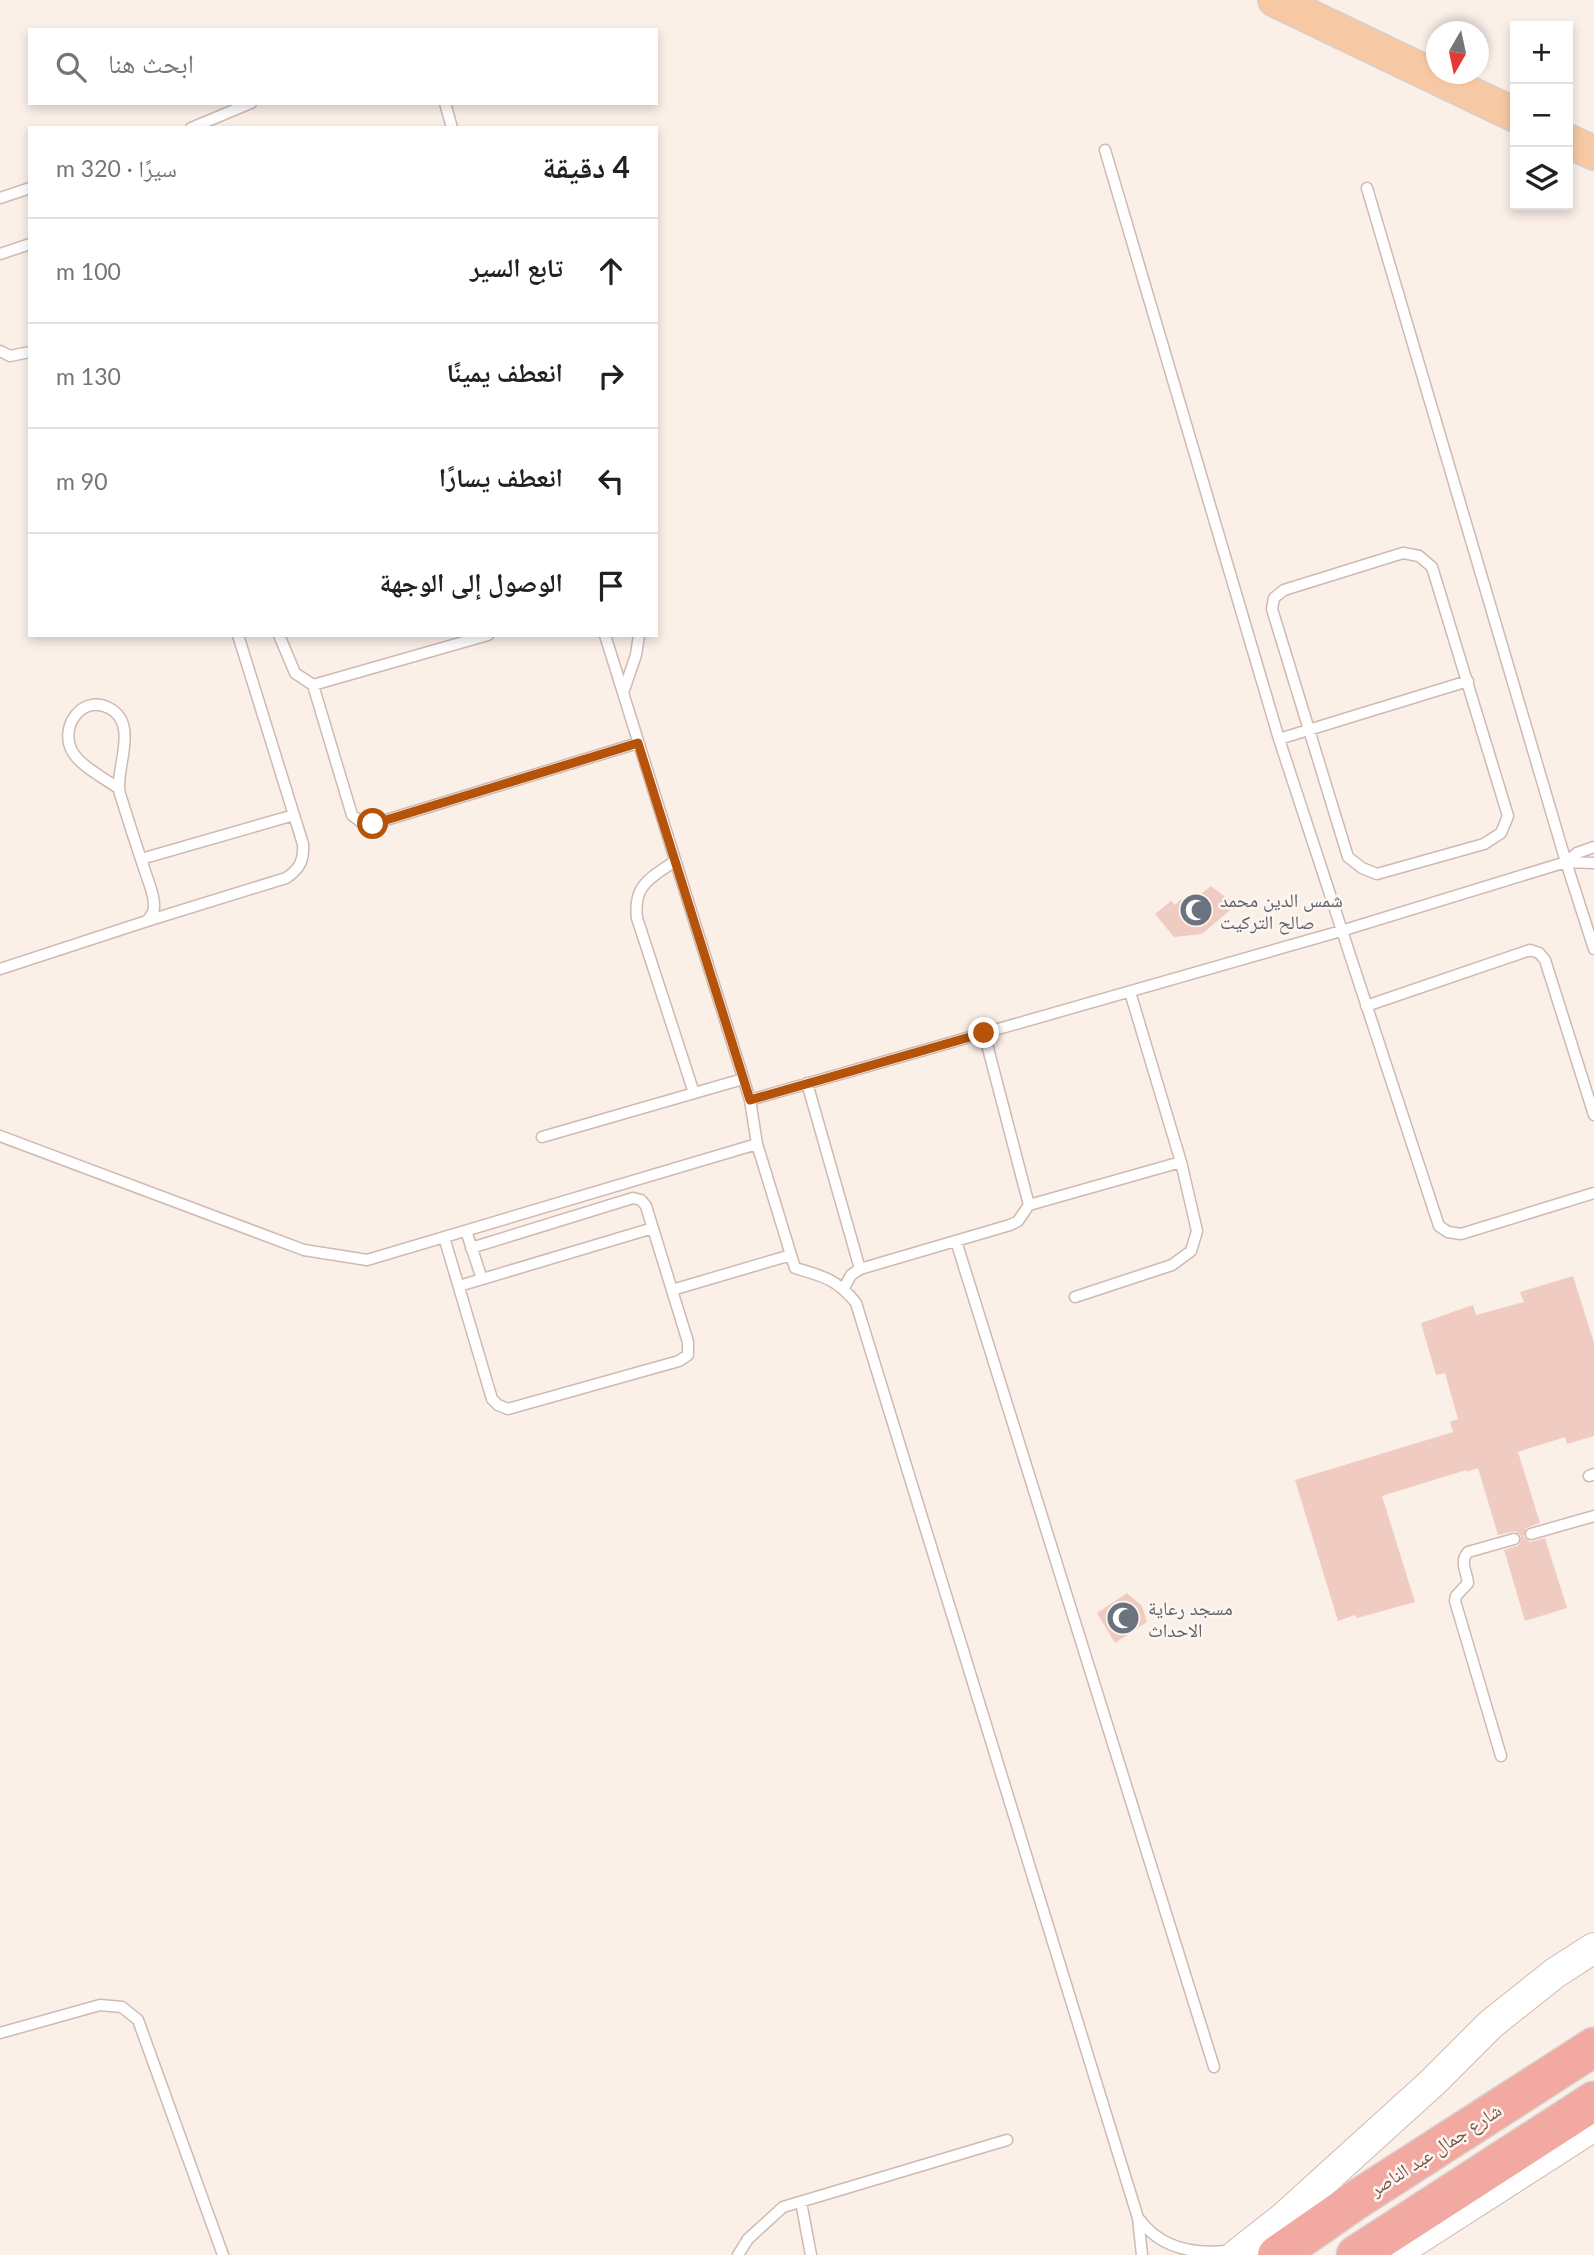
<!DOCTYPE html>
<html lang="ar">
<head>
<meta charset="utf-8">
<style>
  :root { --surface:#fff; --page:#f6f6f6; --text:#202124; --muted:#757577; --line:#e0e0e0 }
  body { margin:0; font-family:Lato,"Noto Naskh Arabic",sans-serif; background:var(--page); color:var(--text); direction:rtl }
  .controls { position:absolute; right:21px; top:21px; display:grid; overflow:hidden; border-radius:0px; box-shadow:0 4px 10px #0003 }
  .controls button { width:63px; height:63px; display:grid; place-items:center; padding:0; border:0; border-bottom:2px solid var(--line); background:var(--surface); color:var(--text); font:35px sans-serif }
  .compass { position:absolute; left:1426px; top:21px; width:63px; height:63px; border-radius:50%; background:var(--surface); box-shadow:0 4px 10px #0003; rotate:189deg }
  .stop { position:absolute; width:21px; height:21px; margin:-16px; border:5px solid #b45309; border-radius:50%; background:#fff }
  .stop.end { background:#b45309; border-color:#fff; box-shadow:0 2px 7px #0008 }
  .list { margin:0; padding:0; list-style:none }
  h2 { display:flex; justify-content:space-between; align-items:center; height:91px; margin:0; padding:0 28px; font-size:30px }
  h2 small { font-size:23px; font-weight:400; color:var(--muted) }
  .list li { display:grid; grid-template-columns:46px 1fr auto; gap:21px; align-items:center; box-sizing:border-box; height:105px; padding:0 28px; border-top:2px solid var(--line) }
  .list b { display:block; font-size:26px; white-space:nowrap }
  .list em { font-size:23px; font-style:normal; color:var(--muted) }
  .icon { flex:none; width:38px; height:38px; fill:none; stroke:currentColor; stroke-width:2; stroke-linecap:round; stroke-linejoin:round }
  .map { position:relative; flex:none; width:1594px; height:2255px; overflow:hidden; direction:ltr }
  .search { position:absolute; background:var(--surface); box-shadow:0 4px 10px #0003; left:28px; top:28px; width:630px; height:77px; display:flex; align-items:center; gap:18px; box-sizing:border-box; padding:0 24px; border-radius:0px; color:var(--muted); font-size:26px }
  .panel { position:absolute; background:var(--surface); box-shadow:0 4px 10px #0003; left:28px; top:126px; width:630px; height:511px; border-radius:0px; direction:rtl }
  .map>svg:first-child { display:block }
  .building { fill:#f0cbc1 }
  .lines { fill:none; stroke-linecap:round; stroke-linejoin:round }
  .lane-casing { stroke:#cfb9b1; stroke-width:13 }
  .secondary-casing { stroke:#d2b8af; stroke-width:32 }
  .primary-casing { stroke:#d8cfcd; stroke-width:36 }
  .highway-casing { stroke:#d8cfcd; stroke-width:41 }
  .lane { stroke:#fff; stroke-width:10 }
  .secondary { stroke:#fff; stroke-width:30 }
  .primary { stroke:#f6c9a4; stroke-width:33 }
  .highway { stroke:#f2a9a2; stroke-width:38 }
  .route { stroke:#b45309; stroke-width:9 }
  .labels { text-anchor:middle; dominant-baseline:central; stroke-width:5; stroke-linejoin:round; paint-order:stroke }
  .worship-label { font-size:19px; fill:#5b616d; stroke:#fef5ee; text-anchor:start }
  .street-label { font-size:19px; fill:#75544d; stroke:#fef5ee }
</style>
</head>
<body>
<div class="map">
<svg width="1594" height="2255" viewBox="0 0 1594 2255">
  <rect width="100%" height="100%" fill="#fbf0e8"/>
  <path class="building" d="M1211 886 1236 905 1202 934 1174 937 1155 914 1171 901 1175 905 1181 899 1186 906Z
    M1573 1276 1594 1343V1436L1567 1444 1565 1437 1518 1452 1540 1523 1526 1528 1524 1537 1530 1542 1545 1538 1567 1608 1525 1621 1504 1550 1519 1545 1521 1536 1515 1531 1498 1535 1478 1468 1466 1472V1470L1382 1496 1415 1602 1357 1618 1355 1615 1338 1621 1295 1480 1453 1432 1450 1422 1458 1419 1445 1373 1436 1375 1421 1323 1473 1305 1476 1315 1524 1302 1520 1292Z
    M1127 1593 1142 1606 1147 1622 1115 1643 1097 1613Z"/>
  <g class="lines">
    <defs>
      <path id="lane" d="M445 103 452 128
        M191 128 251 103
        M1105 150 1279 739 1439 1226 1448 1232 1461 1234 1594 1193
        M1367 188 1566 862 1594 949
        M0 198 30 188
        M0 254 30 244
        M0 351 10 356 30 352
        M1403 553 1419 556 1432 567 1508 816 1501 833 1484 844 1377 874 1362 868 1348 857 1272 609 1274 598 1284 590Z
        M279 635 295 673 313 685
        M488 635 313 685 352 815 361 822 373 824 638 743
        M605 635 750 1100 757 1144 795 1268C823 1276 838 1280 856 1303L1138 2218 1142 2255
        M623 693 636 655 639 635
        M1279 739 1468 681
        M141 859 294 815
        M675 861C651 878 633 884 637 918L694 1093
        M1566 862 1594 863
        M147 921 286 878C300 869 304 860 303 844L238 635
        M0 969 147 921C150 917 154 913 154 907 155 896 148 881 145 871 136 845 128 819 120 794 113 773 141 724 109 708 82 694 59 727 72 751 80 766 104 778 118 788
        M1366 1006 1530 950 1539 953 1545 960 1594 1115
        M984 1033 1029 1205
        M807 1083 860 1269
        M750 1100 1341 931 1566 862 1577 853 1594 847
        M0 1136 304 1250 367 1260 757 1144
        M542 1137 743 1079
        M466 1231 482 1279
        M444 1237 492 1399 498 1405 508 1409 679 1361 688 1355V1342L646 1206 641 1200 633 1198 471 1248
        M956 1241 1214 2067
        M459 1286 653 1228
        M844 1288 851 1275 860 1269 1010 1225 1018 1221 1029 1205 1181 1162
        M672 1290 791 1255
        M1075 1297 1172 1265 1191 1251 1197 1231 1181 1162 1130 992
        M1589 1476 1594 1474
        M1531 1534 1594 1516
        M1501 1756 1455 1601 1456 1596 1468 1583C1467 1572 1459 1562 1468 1552L1514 1539
        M0 2033 100 2005 122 2007 138 2020 223 2255
        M801 2202 811 2255
        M1140 2220C1162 2250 1198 2255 1234 2250
        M738 2255 748 2239 783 2207 1007 2140"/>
      <path id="secondary" d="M1236 2255 1283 2218 1433 2082 1491 2024 1555 1973 1594 1948
        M1393 2255 1594 2126"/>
      <path id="primary" d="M1275 0 1515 115
        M1568 141 1594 153"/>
      <path id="highway" d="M1277 2255 1356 2200 1594 2047
        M1356 2255 1594 2101"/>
    </defs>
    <use href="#lane" class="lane-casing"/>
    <use href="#secondary" class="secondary-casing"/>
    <use href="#primary" class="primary-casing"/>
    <use href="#highway" class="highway-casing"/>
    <use href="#lane" class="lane"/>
    <use href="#secondary" class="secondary"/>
    <use href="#primary" class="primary"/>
    <use href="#highway" class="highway"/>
  </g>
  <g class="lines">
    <path class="route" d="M373 824 638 743 750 1100 984 1033"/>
  </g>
  <defs>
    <symbol id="mosque-disc" viewBox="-11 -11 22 22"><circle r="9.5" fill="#6b7280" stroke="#fef5ee"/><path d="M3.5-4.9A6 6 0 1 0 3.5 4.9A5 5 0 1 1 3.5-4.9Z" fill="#fff"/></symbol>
  </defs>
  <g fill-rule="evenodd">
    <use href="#mosque-disc" x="1177" y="891" width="38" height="38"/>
    <use href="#mosque-disc" x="1104" y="1599" width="38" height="38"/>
  </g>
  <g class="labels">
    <g class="worship-label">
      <text x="1220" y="899">شمس الدين محمد<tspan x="1220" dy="22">صالح التركيت</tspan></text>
      <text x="1148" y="1607">مسجد رعاية<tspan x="1148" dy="22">الاحداث</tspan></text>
    </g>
    <g class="street-label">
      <text transform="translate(1435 2149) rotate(-33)">شارع جمال عبد الناصر</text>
    </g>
  </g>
</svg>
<div class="controls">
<button>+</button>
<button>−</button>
<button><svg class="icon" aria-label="layers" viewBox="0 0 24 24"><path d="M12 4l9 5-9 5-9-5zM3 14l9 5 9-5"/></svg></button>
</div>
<svg class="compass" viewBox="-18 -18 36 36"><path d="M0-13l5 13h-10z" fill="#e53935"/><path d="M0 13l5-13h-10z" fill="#757577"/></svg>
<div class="stop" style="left:373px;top:824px"></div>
<div class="stop end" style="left:984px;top:1033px"></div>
<div class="search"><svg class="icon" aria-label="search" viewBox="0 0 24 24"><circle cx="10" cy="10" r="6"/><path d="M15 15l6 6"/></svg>ابحث هنا</div>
<section class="panel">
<h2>4 دقيقة<small>سيرًا · 320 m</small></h2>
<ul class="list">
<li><svg class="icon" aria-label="ahead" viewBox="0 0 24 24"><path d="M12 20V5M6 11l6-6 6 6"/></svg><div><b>تابع السير</b></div><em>100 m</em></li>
<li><svg class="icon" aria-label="right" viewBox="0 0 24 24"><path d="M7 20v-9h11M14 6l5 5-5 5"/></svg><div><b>انعطف يمينًا</b></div><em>130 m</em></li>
<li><svg class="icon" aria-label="left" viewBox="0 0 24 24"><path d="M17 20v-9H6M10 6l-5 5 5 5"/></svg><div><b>انعطف يسارًا</b></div><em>90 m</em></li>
<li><svg class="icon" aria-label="arrive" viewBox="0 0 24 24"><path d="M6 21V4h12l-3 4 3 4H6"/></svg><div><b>الوصول إلى الوجهة</b></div></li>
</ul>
</section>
</div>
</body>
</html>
